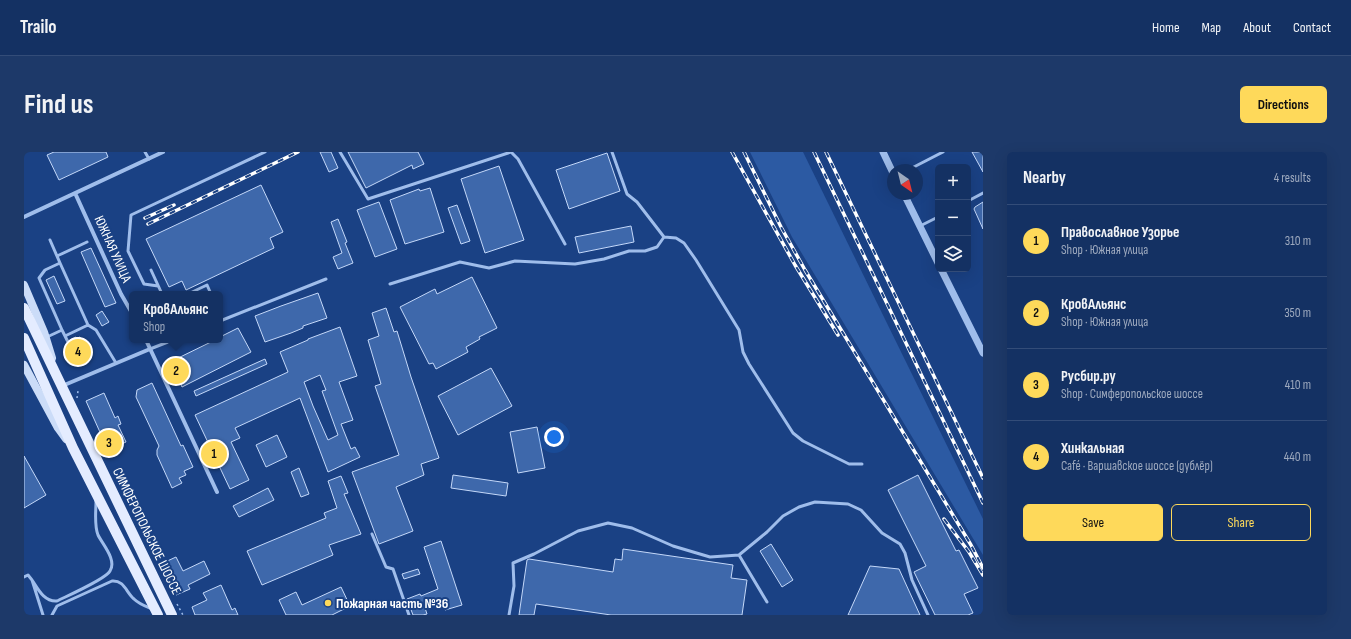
<!DOCTYPE html>
<html lang="en">
<head>
<meta charset="utf-8">
<style>
  :root { --surface:#143163; --page:#1d3969; --text:#f1f3f6; --muted:#9da9be; --line:#334c78; --accent:#fed95a }
  body { margin:0; font-family:"Sofia Sans Condensed",sans-serif; background:var(--page); color:var(--text) }
  .controls { position:absolute; right:12px; top:12px; display:grid; overflow:hidden; border-radius:6px; box-shadow:0 4px 16px #0002 }
  .controls button { width:36px; height:36px; display:grid; place-items:center; padding:0; border:0; border-bottom:1px solid var(--line); background:var(--surface); color:var(--text); font:20px sans-serif }
  .compass { position:absolute; left:863px; top:12px; width:36px; height:36px; border-radius:50%; background:var(--surface); box-shadow:0 4px 16px #0002; rotate:145deg }
  .you { position:absolute; left:530px; top:285px; width:14px; height:14px; margin:-10px; border:3px solid #fff; border-radius:50%; background:#1a73e8; box-shadow:0 0 0 6px #1a73e833 }
  .badge { display:grid; place-items:center; width:26px; height:26px; border-radius:50%; background:var(--accent); color:#111; font-size:13px; font-weight:700 }
  .pin { position:absolute; translate:-50% -50%; border:2px solid #fff; box-shadow:0 1px 4px #0006 }
  .popup { position:absolute; left:105px; top:139px; width:94px; height:52px; box-sizing:border-box; display:grid; place-content:center; border-radius:6px; background:var(--surface); filter:drop-shadow(0 1px 3px #0005); font-size:13px; white-space:nowrap; color:var(--muted) }
  .popup b { font-size:15px; color:var(--text) }
  .popup::after { content:''; position:absolute; left:50%; top:100%; margin-left:-8px; border:8px solid transparent; border-top-color:var(--surface) }
  .list { margin:0; padding:0; list-style:none }
  h2 { display:flex; justify-content:space-between; align-items:center; height:52px; margin:0; padding:0 16px; font-size:17px }
  h2 small { font-size:13px; font-weight:400; color:var(--muted) }
  .list li { display:grid; grid-template-columns:26px 1fr auto; gap:12px; align-items:center; box-sizing:border-box; height:72px; padding:0 16px; border-top:1px solid var(--line) }
  .list b { display:block; font-size:15px; white-space:nowrap }
  .list p { margin:0; font-size:13px; white-space:nowrap; color:var(--muted) }
  .list em { font-size:13px; font-style:normal; color:var(--muted) }
  .actions { display:flex; gap:8px; padding:12px 16px }
  .actions a { flex:1; padding:9px 0; border:1px solid var(--accent); border-radius:6px; text-align:center; font-size:14px; color:var(--accent) }
  .actions .main { background:var(--accent); color:#111 }
  .icon { flex:none; width:22px; height:22px; fill:none; stroke:currentColor; stroke-width:2; stroke-linecap:round; stroke-linejoin:round }
  .map { position:relative; flex:none; width:959px; height:463px; overflow:hidden; border-radius:6px }
  header { display:flex; align-items:center; gap:24px; box-sizing:border-box; height:56px; padding:0 20px; background:var(--surface); border-bottom:1px solid var(--line) }
  header strong { font-size:19px }
  nav { display:flex; gap:22px; margin-inline-start:auto; font-size:14px }
  .intro { display:flex; align-items:center; justify-content:space-between; box-sizing:border-box; height:96px; padding:0 24px }
  h1 { margin:0; font-size:28px }
  .button { padding:10px 18px; border-radius:6px; background:var(--accent); color:#111; font-size:14px; font-weight:700 }
  main { display:flex; gap:24px; padding:0 24px }
  aside { flex:1; background:var(--surface); border-radius:6px; box-shadow:0 4px 16px #0002 }
  .map>svg:first-child { display:block }
  .green { fill:#2c5aa3 }
  .building { fill:#3e68ab; stroke:#c4d8f9; fill-rule:evenodd }
  .lines { fill:none; stroke-linecap:round; stroke-linejoin:round }
  .path { stroke:#9fbdeb; stroke-width:1.5; stroke-dasharray:2 3; stroke-linecap:butt }
  .service { stroke:#9fbdeb; stroke-width:3 }
  .minor { stroke:#9fbdeb; stroke-width:4 }
  .tertiary { stroke:#9fbdeb; stroke-width:7 }
  .secondary { stroke:#cbdcf8; stroke-width:8 }
  .primary { stroke:#e4ecff; stroke-width:10 }
  .rail-casing { stroke:#fff; stroke-width:3.5 }
  .rail { stroke:#1a4184; stroke-width:2; stroke-dasharray:6; stroke-linecap:butt }
  .poi-dot { fill:#fed95a; stroke:#1a4184; stroke-width:1.5 }
  .labels { text-anchor:middle; dominant-baseline:central; stroke-width:4; stroke-linejoin:round; paint-order:stroke }
  .street-label { font-size:14px; fill:#fff; stroke:#1a4184 }
  .poi-label { font-size:14px; font-weight:bold; fill:#fff; stroke:#1a4184; text-anchor:start }
</style>
</head>
<body>
<header>
<strong>Trailo</strong>
<nav><a>Home</a><a>Map</a><a>About</a><a>Contact</a></nav>
</header>
<div class="intro"><h1>Find us</h1><a class="button">Directions</a></div>
<main>
<div class="map">
<svg width="959" height="463" viewBox="0 0 959 463">
  <rect width="100%" height="100%" fill="#1a4184"/>
  <path class="green" d="M726 0H779L959 367V403L768 85Z"/>
  <path class="building" d="M30 0H82L84 5 35 28 23 3Z
    M296 0H307L314 16 305 20Z
    M324 0H394L400 12 389 17 388 13 342 36Z
    M948 0H959V20Z
    M583 1 596 39 545 57 532 18Z
    M475 14 500 88 461 101 437 27Z
    M237 33 259 80 246 86 250 96 162 138 158 129 145 135 122 87Z
    M406 36 420 80 381 92 366 48 395 37 396 39Z
    M355 50 373 97 351 105 333 58Z
    M959 50V77L950 57 951 55Z
    M433 53 446 89 437 92 424 56Z
    M314 67 323 90 321 91 329 111 314 117 309 105 318 101 307 70Z
    M607 74 610 90 555 101 551 85Z
    M67 96 92 151 81 155 57 100Z
    M30 124 41 149 33 152 22 128Z
    M448 125 473 176 455 185 456 187 442 195 444 200 412 217 409 211 405 212 376 155 411 137 413 142Z
    M294 141 303 166 279 174V176L267 181 241 190 231 164 257 154Z
    M362 156 370 180 373 179 387 225 415 306 397 312 400 323 372 335 389 379 355 392 328 320 375 303 351 234 357 232 344 188 355 184 348 161Z
    M78 159 85 170 78 174 72 163Z
    M316 175 333 224 315 230 329 268 317 272 327 297 331 295 336 305 304 320 276 246 211 276 216 286 207 290 225 328 206 337 171 263 264 220 256 200 284 188V187ZM296 223 302 238 298 239 314 283 304 288 289 254 280 230Z
    M214 176 227 200 158 235 146 210 191 188H196V185Z
    M52 185 53 186 56 185 63 199 54 203 46 188Z
    M241 207 243 212 172 244 170 239Z
    M467 216 488 254 434 283 414 244Z
    M128 231 157 294 159 293 169 315 160 319 162 323 155 326 158 331 148 336 133 303V298L135 294 112 245 113 238Z
    M80 241 91 266 94 264 97 272 94 273 102 290 84 298 62 249Z
    M513 275 521 316 494 321 486 280Z
    M253 283 263 305 242 315 232 293Z
    M0 304 22 343 0 356Z
    M275 316 285 342 277 345 267 320Z
    M429 323 484 331 482 344 427 336Z
    M894 323 932 399 935 398 954 436 940 442 949 461 944 463H911L890 420 902 414 864 338Z
    M317 324 324 341 320 342 337 382 305 393 309 403 238 433 223 399 302 366 300 361 313 356 304 329Z
    M244 336 250 348 215 365 209 354Z
    M417 389 438 453 421 458 418 450 401 456 403 462 399 463H389L383 447 396 442 397 444 414 437 400 395Z
    M747 392 769 428 758 435 736 399Z
    M599 397 709 413 707 426 723 428 718 463H587L512 452 510 463H495L503 408 505 407 589 420 591 407 598 408Z
    M152 405 159 419 180 409 186 422 164 433 166 437 152 443 139 411Z
    M846 414 875 417 896 463H824Z
    M394 417 396 422 380 427 378 422Z
    M197 433 208 458 211 456 214 463H171L168 455 183 448 179 441Z
    M317 435 326 454 308 463H262L255 448 272 440 278 453Z"/>
  <g class="lines">
    <path class="path" d="M53 246 54 239
      M153 452 159 463"/>
    <path class="service" d="M121 0 125 7
      M316 0 344 47 487 0 494 7 541 92
      M588 0 603 42 613 50 640 85
      M884 18 919 0
      M944 49 959 41
      M896 74 914 65
      M640 85 652 86 660 91 672 108 715 178 719 200 725 212 769 281 779 289 825 312H838
      M26 88 36 111
      M33 104 63 90
      M127 118 138 142
      M366 132 436 110 465 116 491 109 551 112 580 107 605 99H621L633 95 640 85
      M134 134 120 132 104 99 107 63 241 0
      M164 142 183 133 187 142
      M196 169 302 127
      M64 173 72 178 92 211
      M38 178 53 208
      M23 185 38 178 15 126 21 118 36 111 64 173 41 184
      M126 197 149 188
      M348 382 362 415 369 417 385 463
      M715 403 743 380 759 364 775 355 791 350 824 352 837 358 858 381 876 392 881 401 888 428 904 463
      M0 425 4 423 8 428 19 463
      M8 428C14 437 20 450 33 449 43 444 82 427 86 419 93 408 79 393 74 383 70 373 72 360 72 349
      M28 463 33 454 88 429C100 428 102 440 110 447 115 452 121 454 128 457
      M485 463 490 434 489 411 510 402 554 379 584 371 608 376 649 394 686 405 715 403 743 450"/>
    <path class="minor" d="M51 41 97 142 108 161
      M0 65 139 0
      M122 188 193 340
      M38 234 126 197"/>
    <path class="tertiary" d="M859 0 869 21
      M880 42 914 111
      M917 117 959 201"/>
    <path class="secondary" d="M0 133 20 180 28 206
      M0 213 34 276 42 287"/>
    <path class="primary" d="M0 156 148 463
      M0 186 49 296 134 463"/>
    <defs>
      <path id="rail" d="M708 0 771 113 814 183
        M720 0 757 75 781 118 947 393 959 416
        M790 0 959 351
        M802 0 959 326
        M121 66 150 53
        M124 72 274 0
        M920 367 945 400 959 423"/>
    </defs>
    <use href="#rail" class="rail-casing"/>
    <use href="#rail" class="rail"/>
  </g>
  <circle class="poi-dot" cx="304" cy="451" r="4"/>
  <g class="labels">
    <g class="street-label">
      <text transform="translate(89 97) rotate(66)">ЮЖНАЯ УЛИЦА</text>
      <text transform="translate(123 379) rotate(64)">СИМФЕРОПОЛЬСКОЕ ШОССЕ</text>
    </g>
    <g class="poi-label">
      <text x="312" y="451">Пожарная часть №36</text>
    </g>
  </g>
</svg>
<div class="controls">
<button>+</button>
<button>−</button>
<button><svg class="icon" aria-label="layers" viewBox="0 0 24 24"><path d="M12 4l9 5-9 5-9-5zM3 14l9 5 9-5"/></svg></button>
</div>
<svg class="compass" viewBox="-18 -18 36 36"><path d="M0-13l5 13h-10z" fill="#e53935"/><path d="M0 13l5-13h-10z" fill="#9da9be"/></svg>
<div class="you"></div>
<div class="pin badge" style="left:190px;top:302px">1</div>
<div class="pin badge" style="left:152px;top:219px">2</div>
<div class="popup"><b>КровАльянс</b>Shop</div>
<div class="pin badge" style="left:85px;top:291px">3</div>
<div class="pin badge" style="left:54px;top:200px">4</div>
</div>
<aside>
<h2>Nearby<small>4 results</small></h2>
<ul class="list">
<li><span class="badge">1</span><div><b>Православное Узорье</b><p>Shop · Южная улица</p></div><em>310 m</em></li>
<li><span class="badge">2</span><div><b>КровАльянс</b><p>Shop · Южная улица</p></div><em>350 m</em></li>
<li><span class="badge">3</span><div><b>Русбир.ру</b><p>Shop · Симферопольское шоссе</p></div><em>410 m</em></li>
<li><span class="badge">4</span><div><b>Хинкальная</b><p>Café · Варшавское шоссе (дублёр)</p></div><em>440 m</em></li>
</ul>
<div class="actions"><a class="main">Save</a><a>Share</a></div>
</aside>
</main>
</body>
</html>
